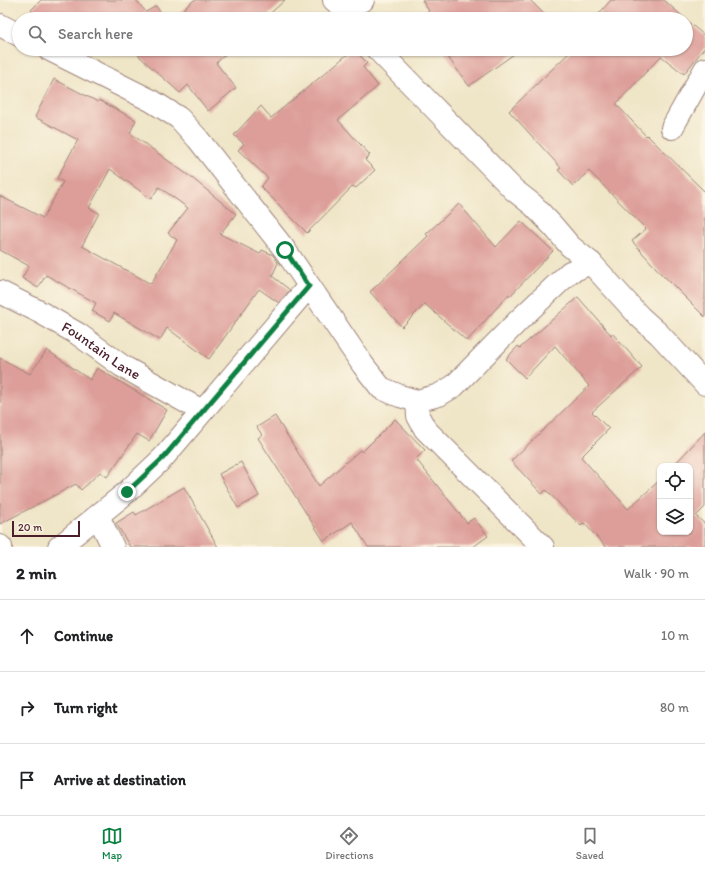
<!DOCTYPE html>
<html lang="en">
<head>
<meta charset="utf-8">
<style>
  :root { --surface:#fff; --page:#f6f6f6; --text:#202124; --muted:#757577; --line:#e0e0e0; --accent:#0b8043 }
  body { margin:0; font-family:Itim,sans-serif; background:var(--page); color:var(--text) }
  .controls { position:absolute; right:12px; bottom:12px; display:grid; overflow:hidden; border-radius:8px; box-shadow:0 1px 3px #0004 }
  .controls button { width:36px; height:36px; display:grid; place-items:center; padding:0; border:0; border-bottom:1px solid var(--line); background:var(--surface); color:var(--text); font:20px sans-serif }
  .scale { position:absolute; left:12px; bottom:10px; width:68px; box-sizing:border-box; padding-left:4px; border:2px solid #4a1f2b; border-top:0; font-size:11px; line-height:14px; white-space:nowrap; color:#4a1f2b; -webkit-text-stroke:3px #fcf5e5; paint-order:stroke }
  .stop { position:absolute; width:12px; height:12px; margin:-9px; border:3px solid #0b8043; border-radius:50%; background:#fff }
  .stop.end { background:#0b8043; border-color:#fff; box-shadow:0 1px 4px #0008 }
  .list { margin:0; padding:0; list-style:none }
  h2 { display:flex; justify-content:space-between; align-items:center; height:52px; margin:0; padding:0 16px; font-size:17px }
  h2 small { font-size:13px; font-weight:400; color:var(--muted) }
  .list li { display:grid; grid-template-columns:26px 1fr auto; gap:12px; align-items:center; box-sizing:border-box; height:72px; padding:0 16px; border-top:1px solid var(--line) }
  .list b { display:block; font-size:15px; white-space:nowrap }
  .list em { font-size:13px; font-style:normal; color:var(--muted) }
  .icon { flex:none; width:22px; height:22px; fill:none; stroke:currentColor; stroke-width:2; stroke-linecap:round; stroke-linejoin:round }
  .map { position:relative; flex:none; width:705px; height:547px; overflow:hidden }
  .search { position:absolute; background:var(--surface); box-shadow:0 1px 3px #0004; left:12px; right:12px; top:12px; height:44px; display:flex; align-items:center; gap:10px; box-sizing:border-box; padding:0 14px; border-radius:22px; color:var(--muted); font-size:15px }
  .sheet { height:268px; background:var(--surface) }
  nav { display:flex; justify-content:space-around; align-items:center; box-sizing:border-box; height:56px; border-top:1px solid var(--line); background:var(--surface); font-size:11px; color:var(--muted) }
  nav a { display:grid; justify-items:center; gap:2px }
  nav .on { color:var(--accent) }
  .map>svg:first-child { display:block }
  .building { fill:#dd9e99; fill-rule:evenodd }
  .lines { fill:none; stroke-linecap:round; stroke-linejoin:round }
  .minor-casing { stroke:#9c8279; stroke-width:24 }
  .minor { stroke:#fff; stroke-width:22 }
  .route { stroke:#0b8043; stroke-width:5 }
  .labels { text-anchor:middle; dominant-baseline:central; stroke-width:4; stroke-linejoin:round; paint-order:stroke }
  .street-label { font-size:15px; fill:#4a1f2b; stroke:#fcf5e5 }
</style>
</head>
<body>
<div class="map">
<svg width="705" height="547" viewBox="0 0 705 547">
  <rect width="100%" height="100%" fill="#fcf5e5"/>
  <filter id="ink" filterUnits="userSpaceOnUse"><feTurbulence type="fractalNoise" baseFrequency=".025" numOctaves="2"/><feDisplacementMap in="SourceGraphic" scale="8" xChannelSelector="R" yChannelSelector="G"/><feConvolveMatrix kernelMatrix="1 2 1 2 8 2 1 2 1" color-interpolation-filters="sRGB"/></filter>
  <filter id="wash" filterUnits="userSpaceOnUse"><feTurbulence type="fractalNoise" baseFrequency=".012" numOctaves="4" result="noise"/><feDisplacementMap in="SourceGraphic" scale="16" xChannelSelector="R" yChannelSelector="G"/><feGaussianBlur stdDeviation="0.9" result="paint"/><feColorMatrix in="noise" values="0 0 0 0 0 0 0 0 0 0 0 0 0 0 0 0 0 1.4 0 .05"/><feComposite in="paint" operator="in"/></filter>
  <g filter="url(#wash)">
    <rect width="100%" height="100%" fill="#efe5c7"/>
    <g id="blocks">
      <path class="building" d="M41 0H136L146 12 156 6 165 19H40L31 10Z
        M194 0H285L264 19H172Z
        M422 0H530L549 19H421L420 17 429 11Z
        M611 0H664L685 19H592L594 17 595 18Z
        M686 20 705 36V47L684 74 661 56 616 104 646 136 647 135 705 192V317L665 277H664L632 241 646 229 589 171 573 186 558 170 561 168 509 111 573 49H686Z
        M135 49H231L216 63 236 88 208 111 188 85 180 93 140 57Z
        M354 49 367 63 363 67 378 86 338 120 370 155 365 160 375 170 356 188 353 186 307 233 261 187 268 178 238 150 244 144 234 135 261 106 271 118Z
        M442 49H521L469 86Z
        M54 79 98 102 99 100 136 120 130 133 192 178 236 214 220 234 260 254 262 250 273 255 278 263 272 276 290 290 279 303 259 289 209 359 167 328 160 340 114 313 110 321 92 311 96 303 46 275 38 288 22 278 29 266 0 250V196L43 218 63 182 57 178 78 140 35 117ZM110 169 151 199 159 187 188 208 168 233 177 240 151 284 82 246 99 213 89 208Z
        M459 204 496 247 521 221 553 251 510 296 509 294 467 341 425 304 402 327 370 292 428 236 426 234Z
        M578 297 611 335 612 333 642 367 592 412 609 429 581 457 628 509 660 480V532H690V466H673L705 432V507L696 516 705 524V547H606L584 523 581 526 546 490 542 494 511 461 589 386 555 346 525 378 506 359 518 346 520 348Z
        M47 350 90 380 97 368 167 410 149 441 137 434 107 477 100 472 81 490 76 484 0 524V358L30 374Z
        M275 416 319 486 360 450 362 452 395 419 425 450 416 459 467 523 474 518 488 536 473 547H368L352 522 324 541 258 438 262 435 257 427Z
        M241 462 259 496 238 508 219 474Z
        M184 487 218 547H130L116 523 134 512 136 515Z"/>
    </g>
  </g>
  <g filter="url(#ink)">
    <use href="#blocks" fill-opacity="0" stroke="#9c8279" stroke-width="1"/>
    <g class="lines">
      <defs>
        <g id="minor">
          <path d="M334 0 343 8 352 19"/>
          <path d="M343 8 363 0"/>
          <path d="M0 25 19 35"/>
          <path d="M48 49 152 101 179 118 198 139 285 250 363 365 381 388 400 396 417 401 439 395 454 386 519 320 570 272 591 263"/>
          <path d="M377 49 514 190 533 205 553 226 570 246 591 263 640 317 659 334 705 384"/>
          <path d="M672 128 705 69"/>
          <path id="s1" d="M0 292 38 311 78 334 122 366 202 411"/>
          <path d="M417 401 418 416 425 429 543 547"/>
          <path d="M98 516 113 547"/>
          <path d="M0 546 1 547"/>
          <path d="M59 547 127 492 163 458 309 286"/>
        </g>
      </defs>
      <use href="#minor" class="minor-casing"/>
      <use href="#minor" class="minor"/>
    </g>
  </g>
  <g class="lines" filter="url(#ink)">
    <path class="route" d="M127 492 163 458 309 286 285 250"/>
  </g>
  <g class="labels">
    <g class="street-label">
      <text stroke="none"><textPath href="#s1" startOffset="117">Fountain Lane</textPath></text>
    </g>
  </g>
</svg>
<div class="controls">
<button><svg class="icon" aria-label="locate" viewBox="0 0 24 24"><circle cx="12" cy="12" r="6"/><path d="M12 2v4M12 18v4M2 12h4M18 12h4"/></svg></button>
<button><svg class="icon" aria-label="layers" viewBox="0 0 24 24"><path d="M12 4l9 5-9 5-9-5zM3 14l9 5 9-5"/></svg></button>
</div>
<div class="scale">20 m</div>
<div class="stop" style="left:285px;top:250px"></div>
<div class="stop end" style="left:127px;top:492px"></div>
<div class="search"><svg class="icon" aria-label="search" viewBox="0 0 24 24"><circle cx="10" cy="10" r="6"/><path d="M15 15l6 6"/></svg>Search here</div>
</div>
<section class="sheet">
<h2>2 min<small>Walk · 90 m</small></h2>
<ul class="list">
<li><svg class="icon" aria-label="ahead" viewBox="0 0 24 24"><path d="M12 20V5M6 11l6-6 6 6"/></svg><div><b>Continue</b></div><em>10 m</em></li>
<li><svg class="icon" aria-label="right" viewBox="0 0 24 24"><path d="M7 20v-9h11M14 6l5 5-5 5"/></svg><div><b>Turn right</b></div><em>80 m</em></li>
<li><svg class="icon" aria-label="arrive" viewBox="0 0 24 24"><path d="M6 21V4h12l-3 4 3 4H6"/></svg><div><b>Arrive at destination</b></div></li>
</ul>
</section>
<nav>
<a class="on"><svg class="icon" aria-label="map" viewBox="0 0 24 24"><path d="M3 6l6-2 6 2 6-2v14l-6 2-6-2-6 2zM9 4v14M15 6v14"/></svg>Map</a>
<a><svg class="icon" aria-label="directions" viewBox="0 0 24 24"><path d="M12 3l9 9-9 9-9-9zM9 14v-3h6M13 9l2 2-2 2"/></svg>Directions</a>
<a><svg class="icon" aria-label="saved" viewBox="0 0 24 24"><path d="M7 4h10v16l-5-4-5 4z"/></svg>Saved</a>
</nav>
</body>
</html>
